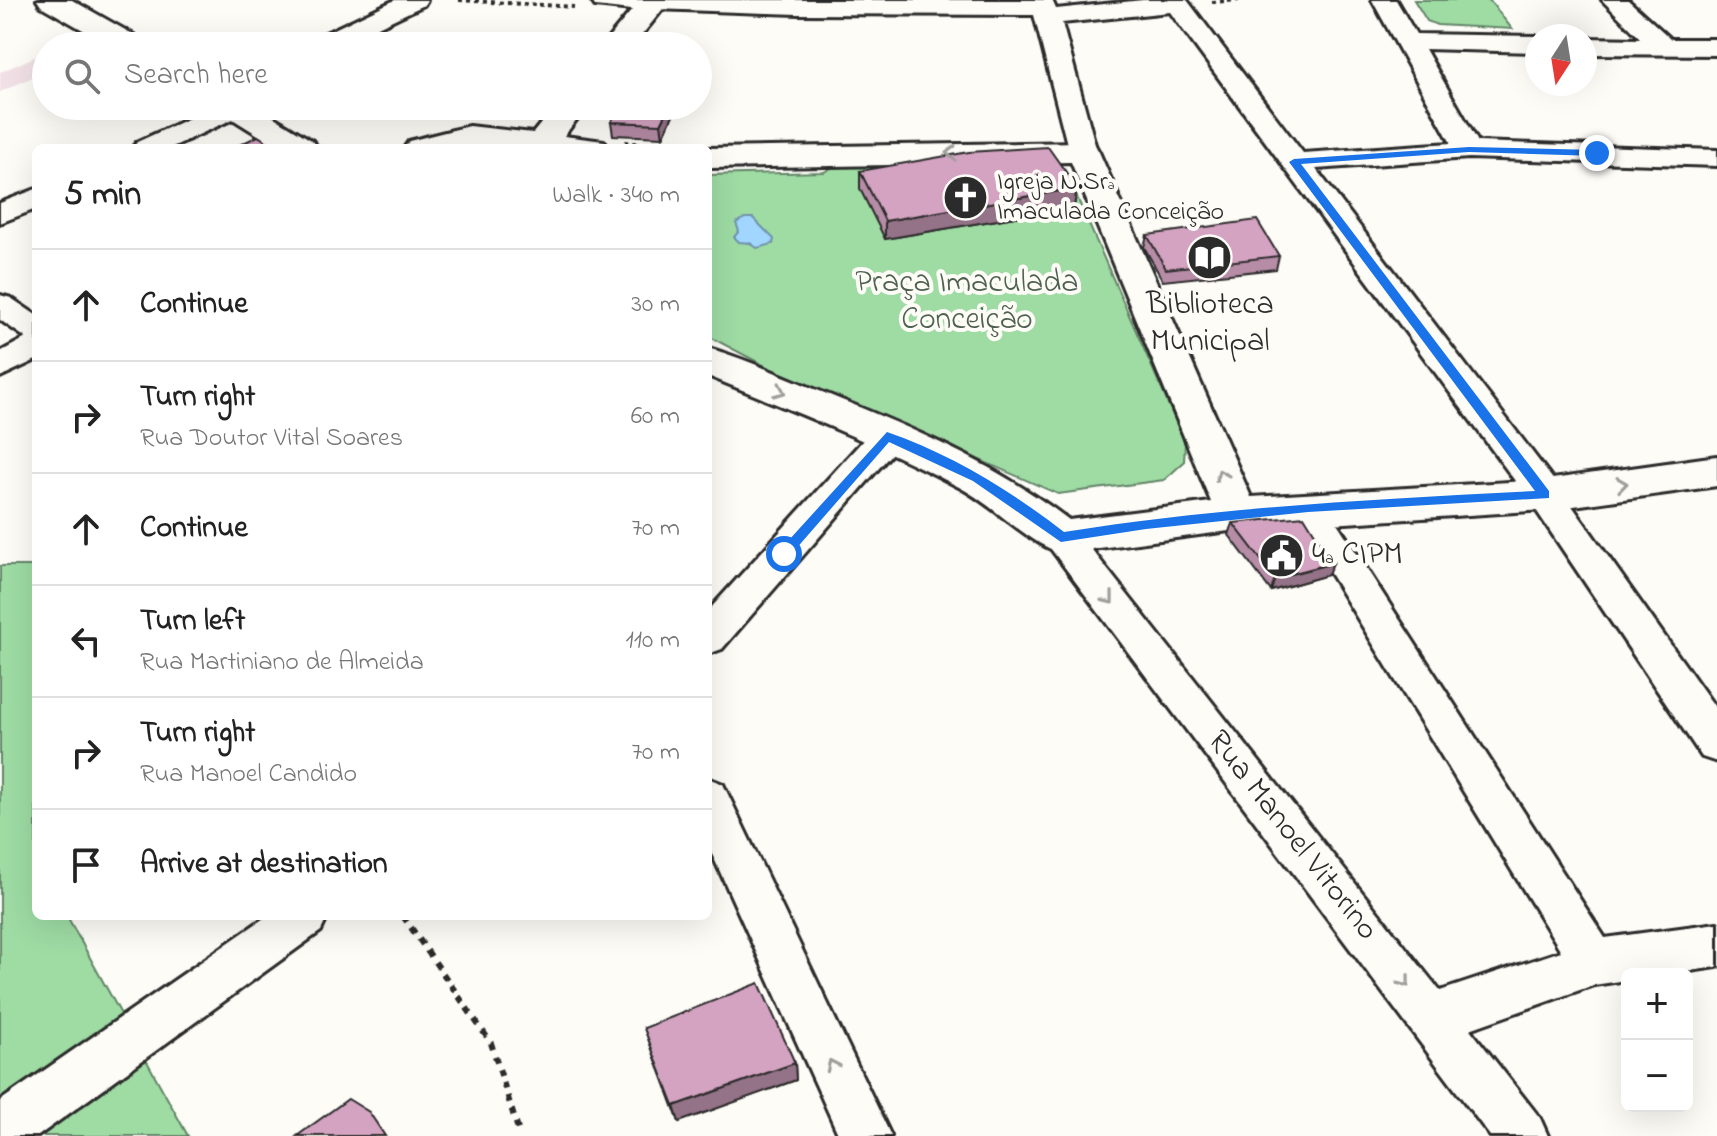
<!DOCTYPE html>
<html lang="en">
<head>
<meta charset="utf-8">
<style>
  :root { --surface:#fff; --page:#f6f6f6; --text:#222; --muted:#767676; --line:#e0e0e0 }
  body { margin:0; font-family:"Indie Flower",sans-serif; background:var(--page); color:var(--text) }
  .controls { position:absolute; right:24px; bottom:24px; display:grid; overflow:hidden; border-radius:12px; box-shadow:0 8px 32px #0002 }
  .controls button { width:72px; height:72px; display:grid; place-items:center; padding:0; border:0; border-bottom:2px solid var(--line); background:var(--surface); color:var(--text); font:40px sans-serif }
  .compass { position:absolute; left:1525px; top:24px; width:72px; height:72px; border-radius:50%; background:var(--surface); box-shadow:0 8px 32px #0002; rotate:192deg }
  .stop { position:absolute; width:24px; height:24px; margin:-18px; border:6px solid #1a73e8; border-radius:50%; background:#fff }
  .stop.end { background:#1a73e8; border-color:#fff; box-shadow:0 2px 8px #0008 }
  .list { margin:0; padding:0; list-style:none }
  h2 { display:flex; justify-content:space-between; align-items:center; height:104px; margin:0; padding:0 32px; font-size:34px }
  h2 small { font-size:26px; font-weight:400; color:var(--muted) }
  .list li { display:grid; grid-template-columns:52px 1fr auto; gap:24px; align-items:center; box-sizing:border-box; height:112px; padding:0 32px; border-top:2px solid var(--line) }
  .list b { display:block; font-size:30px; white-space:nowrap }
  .list p { margin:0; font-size:26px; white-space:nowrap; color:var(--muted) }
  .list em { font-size:26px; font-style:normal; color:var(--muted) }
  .icon { flex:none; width:44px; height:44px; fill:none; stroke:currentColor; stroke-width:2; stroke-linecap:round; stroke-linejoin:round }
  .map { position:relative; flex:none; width:1717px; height:1136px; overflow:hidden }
  .search { position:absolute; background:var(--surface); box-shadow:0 8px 32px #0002; left:32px; top:32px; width:680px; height:88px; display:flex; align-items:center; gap:20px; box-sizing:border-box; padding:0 28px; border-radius:44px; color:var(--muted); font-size:30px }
  .panel { position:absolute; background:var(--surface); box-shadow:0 8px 32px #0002; left:32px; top:144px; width:680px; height:776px; border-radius:12px }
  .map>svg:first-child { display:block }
  .built { fill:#f1e1e7 }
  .green { fill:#9edca4; stroke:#648468; stroke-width:2 }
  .water { fill:#a0d6ff; stroke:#7192aa; stroke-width:2 }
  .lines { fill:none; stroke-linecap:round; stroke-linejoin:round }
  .minor-casing { stroke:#2b2b2b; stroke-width:6 }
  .major-casing { stroke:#2b2b2b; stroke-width:6 }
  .path-far1 { stroke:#2b2b2b; stroke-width:4; stroke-dasharray:4 4; stroke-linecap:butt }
  .path { stroke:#2b2b2b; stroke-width:6; stroke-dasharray:7 7; stroke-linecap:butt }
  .minor { fill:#fdfcf7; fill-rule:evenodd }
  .major { fill:#fdfcf7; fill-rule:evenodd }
  .wall { fill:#b68ca6; stroke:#2b2b2b; stroke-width:2 }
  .shaded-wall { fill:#947287; stroke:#2b2b2b; stroke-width:2 }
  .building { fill:#d4a3c1; stroke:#2b2b2b; stroke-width:2 }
  .oneway { stroke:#9e9e9b }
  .route { fill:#1a73e8 }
  .labels { text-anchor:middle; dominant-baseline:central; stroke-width:8; stroke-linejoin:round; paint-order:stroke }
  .far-poi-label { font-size:26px; fill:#2b2b2b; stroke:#fdfcf7; text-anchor:start }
  .park-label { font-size:32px; fill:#4e604f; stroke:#fdfcf7 }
  .poi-label { font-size:32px; fill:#2b2b2b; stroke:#fdfcf7 }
  .street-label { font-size:32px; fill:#2b2b2b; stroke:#fdfcf7 }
</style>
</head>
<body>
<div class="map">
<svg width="1717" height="1136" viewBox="0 0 1717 1136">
  <rect width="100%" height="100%" fill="#fdfcf7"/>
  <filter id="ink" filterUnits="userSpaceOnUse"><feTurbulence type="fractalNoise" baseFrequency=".0125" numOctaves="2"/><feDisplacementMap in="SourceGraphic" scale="16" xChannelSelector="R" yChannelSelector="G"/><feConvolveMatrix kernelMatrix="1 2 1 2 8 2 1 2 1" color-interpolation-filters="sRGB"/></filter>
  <g filter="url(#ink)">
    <path class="built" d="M46 52V71L0 92V72Z"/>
    <path class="green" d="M1414 0H1489L1512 29 1437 25 1427 21Z
      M1031 157 1065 170 1185 442 1184 462 1164 480 1058 494 769 368 708 336V175L824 172 833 167Z
      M0 566H36V916H67L188 1136H0Z"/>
    <path class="water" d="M745 218H753L774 239 773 244 757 248 750 243 739 242 734 237 739 231 736 223Z"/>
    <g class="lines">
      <defs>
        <path id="minor" d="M395 0H427L424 5 338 46H305L309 41Z
          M644 0H1052L1056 9 1143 0H1187L1303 153 1451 143 1372 0H1396L1416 34 1537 36V52L1425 49 1478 142 1717 150V166L1469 158 1316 169 1558 486 1717 710V762L1702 757 1532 504 1170 12 1062 23 1097 152 1093 158 1083 160 1073 158 1069 152 1034 15 798 14 655 9 646 7Z
          M1602 0H1628L1671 39H1717V55L1585 54V38L1641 39Z
          M216 106 250 107 246 113 170 148H133L137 142Z
          M36 189V209L0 223V203Z
          M0 295 11 298 36 315V360L0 377V352L26 338 0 320Z
          M887 424 899 427 904 436 899 445 722 649 708 654V611L875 427Z
          M1308 495 1321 498 1605 938 1717 923V967L1669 974H1627V980L1594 985 1470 1029 1540 1118 1548 1136H1490L1042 537 1048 527 1061 523 1074 527 1440 991 1561 951 1290 508 1295 498Z
          M708 778 723 784 891 1136H839L708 845Z
          M267 916H328L321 931 38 1136H0V1101Z"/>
        <path id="major" d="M37 0H72L143 40 147 46H111L41 6Z
          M591 0H670L633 46H602L632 10 595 6Z
          M218 106H256L313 141 318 148H279L223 113Z
          M555 106H587L564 136 604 141 609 148H404L409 141 469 126 533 133Z
          M1083 142 1095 145 1099 152 1251 497 1545 480 1717 456V486L1545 510 1237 530 1061 553C1026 542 994 505 959 487 878 444 793 411 708 376V348C743 358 778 374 812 388 902 424 991 460 1069 520L1211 502 1071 162 708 168V148Z"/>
      </defs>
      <use href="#minor" class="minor-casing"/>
      <use href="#major" class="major-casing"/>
      <path class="path-far1" d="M459 0 574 7
        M1212 2 1239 0
        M625 142 672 148
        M1024 286 1072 278"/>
      <path class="path" d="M403 916 491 1043 520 1136"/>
      <use href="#minor" class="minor"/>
      <use href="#major" class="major"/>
    </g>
    <path class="wall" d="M620 106H677L663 137 613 135 611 122Z
      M860 171 1077 188 1074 207 885 239 860 189Z
      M1147 235 1279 256 1276 269 1163 281 1144 247Z
      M1233 523 1328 575 1271 591 1229 535Z
      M644 1028 795 1063 796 1080 679 1122Z"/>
    <path class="shaded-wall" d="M670 106H677L663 137 661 124Z
      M1077 188 1074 207 885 239V221Z
      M1333 563 1328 575 1271 591 1275 578Z
      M795 1063 796 1080 679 1122 674 1106Z"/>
    <path class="building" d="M620 106H670L661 124 611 122Z
      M258 136 277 148H233Z
      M1048 147 1077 188 885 221 860 171 969 152Z
      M1257 220 1279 256 1166 269 1147 235Z
      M1304 516 1333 563 1275 578 1233 523Z
      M759 983 795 1063 674 1106 644 1028Z
      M348 1099 369 1112 385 1136H297Z"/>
    <defs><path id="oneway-chevron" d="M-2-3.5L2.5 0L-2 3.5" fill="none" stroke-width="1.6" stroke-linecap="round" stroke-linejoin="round" transform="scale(2)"/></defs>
    <g class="oneway">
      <use href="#oneway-chevron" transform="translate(951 153) rotate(179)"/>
      <use href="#oneway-chevron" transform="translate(780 391) rotate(23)"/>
      <use href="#oneway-chevron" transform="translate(1221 475) rotate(-113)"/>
      <use href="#oneway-chevron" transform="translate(1622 484) rotate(-8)"/>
      <use href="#oneway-chevron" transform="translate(1109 599) rotate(52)"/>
      <use href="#oneway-chevron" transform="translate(1405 982) rotate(52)"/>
      <use href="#oneway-chevron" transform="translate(832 1065) rotate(-115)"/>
    </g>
  </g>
  <path class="route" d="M1469 147 1597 150 1602 153 1597 156 1469 152 1301 164 1549 491V498L1308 512 1146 529 1061 542 973 481 889 442 788 558H779V551L887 432C951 454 1011 491 1064 532 1220 507 1377 499 1535 491L1289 162 1294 159Z"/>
  <defs>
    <symbol id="church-disc" viewBox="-11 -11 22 22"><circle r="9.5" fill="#2b2b2b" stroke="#fdfcf7"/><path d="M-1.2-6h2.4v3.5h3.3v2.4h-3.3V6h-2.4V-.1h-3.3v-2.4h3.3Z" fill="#fff"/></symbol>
    <symbol id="library-disc" viewBox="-11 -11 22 22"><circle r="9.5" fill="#2b2b2b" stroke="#fdfcf7"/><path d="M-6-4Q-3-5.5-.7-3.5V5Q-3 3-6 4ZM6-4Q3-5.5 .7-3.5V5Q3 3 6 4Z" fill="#fff"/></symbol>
    <symbol id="civic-disc" viewBox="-11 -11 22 22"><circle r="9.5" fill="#2b2b2b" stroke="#fdfcf7"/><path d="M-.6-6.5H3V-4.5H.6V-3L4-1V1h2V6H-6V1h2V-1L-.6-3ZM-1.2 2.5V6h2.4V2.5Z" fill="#fff"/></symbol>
  </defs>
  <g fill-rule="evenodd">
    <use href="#church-disc" x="940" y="172" width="51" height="51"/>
    <use href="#library-disc" x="1184" y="232" width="51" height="51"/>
    <use href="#civic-disc" x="1256" y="530" width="51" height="51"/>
  </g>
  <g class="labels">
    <g class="far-poi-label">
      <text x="997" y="183">Igreja N.Srª<tspan x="997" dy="30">Imaculada Conceição</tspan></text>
    </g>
    <g class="park-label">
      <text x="967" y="283">Praça Imaculada<tspan x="967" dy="37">Conceição</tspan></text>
    </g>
    <g class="poi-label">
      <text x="1210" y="305">Biblioteca<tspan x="1210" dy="37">Municipal</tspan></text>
      <text x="1312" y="555" text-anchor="start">4ª CIPM</text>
    </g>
    <g class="street-label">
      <text transform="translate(1292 836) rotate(52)">Rua Manoel Vitorino</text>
    </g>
  </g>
</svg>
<div class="controls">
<button>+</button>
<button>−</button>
</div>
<svg class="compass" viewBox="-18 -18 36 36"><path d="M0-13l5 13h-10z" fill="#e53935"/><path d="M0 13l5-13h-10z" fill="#767676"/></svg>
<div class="stop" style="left:784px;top:554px"></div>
<div class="stop end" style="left:1597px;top:153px"></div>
<div class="search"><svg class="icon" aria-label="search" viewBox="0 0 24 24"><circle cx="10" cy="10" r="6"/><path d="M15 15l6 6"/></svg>Search here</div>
<section class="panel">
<h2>5 min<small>Walk · 340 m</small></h2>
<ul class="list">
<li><svg class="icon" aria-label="ahead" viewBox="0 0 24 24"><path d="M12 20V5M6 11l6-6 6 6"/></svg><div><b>Continue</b></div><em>30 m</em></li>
<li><svg class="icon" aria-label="right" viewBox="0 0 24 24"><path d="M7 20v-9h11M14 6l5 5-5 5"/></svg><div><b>Turn right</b><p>Rua Doutor Vital Soares</p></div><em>60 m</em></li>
<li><svg class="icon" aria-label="ahead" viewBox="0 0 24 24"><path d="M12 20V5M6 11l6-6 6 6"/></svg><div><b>Continue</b></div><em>70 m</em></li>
<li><svg class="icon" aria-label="left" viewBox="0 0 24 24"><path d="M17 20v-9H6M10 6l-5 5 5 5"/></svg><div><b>Turn left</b><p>Rua Martiniano de Almeida</p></div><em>110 m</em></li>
<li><svg class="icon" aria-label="right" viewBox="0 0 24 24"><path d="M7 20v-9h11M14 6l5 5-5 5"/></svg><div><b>Turn right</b><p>Rua Manoel Candido</p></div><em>70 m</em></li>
<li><svg class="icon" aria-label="arrive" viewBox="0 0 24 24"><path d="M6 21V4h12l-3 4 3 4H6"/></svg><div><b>Arrive at destination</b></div></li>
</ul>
</section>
</div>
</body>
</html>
